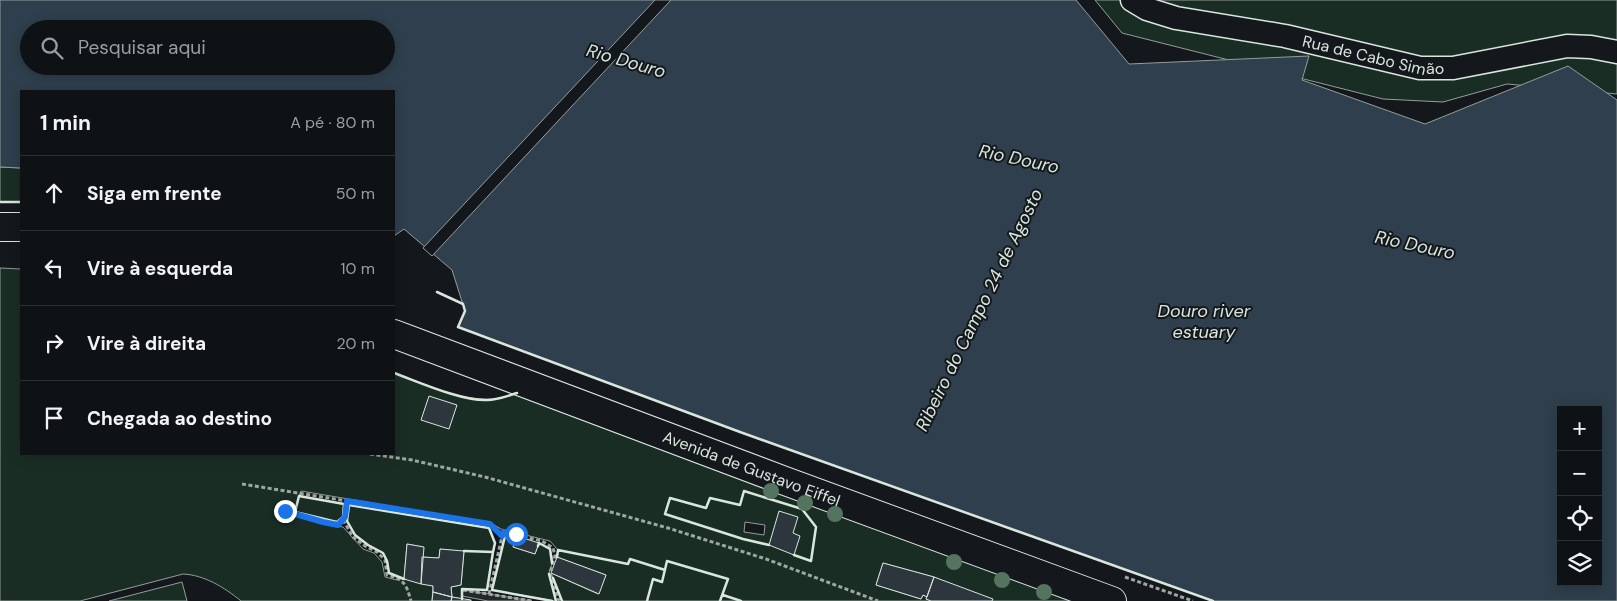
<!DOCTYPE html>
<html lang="pt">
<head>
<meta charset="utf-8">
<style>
  :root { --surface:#0f1215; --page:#181b1e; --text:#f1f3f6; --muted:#9b9ea0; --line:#2f3234 }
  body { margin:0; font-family:"DM Sans",sans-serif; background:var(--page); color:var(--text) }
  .controls { position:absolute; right:15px; bottom:15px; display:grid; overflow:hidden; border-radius:0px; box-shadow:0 2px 12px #0003 }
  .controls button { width:45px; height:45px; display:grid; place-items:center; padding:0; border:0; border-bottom:1px solid var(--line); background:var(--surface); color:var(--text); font:25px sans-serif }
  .stop { position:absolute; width:15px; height:15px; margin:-11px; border:4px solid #1a73e8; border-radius:50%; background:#fff }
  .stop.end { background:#1a73e8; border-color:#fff; box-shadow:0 1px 5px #0008 }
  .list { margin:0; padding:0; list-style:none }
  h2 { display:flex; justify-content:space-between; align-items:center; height:65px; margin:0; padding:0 20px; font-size:21px }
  h2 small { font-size:16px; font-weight:400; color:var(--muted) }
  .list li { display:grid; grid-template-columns:32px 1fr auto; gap:15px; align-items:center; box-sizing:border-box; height:75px; padding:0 20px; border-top:1px solid var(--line) }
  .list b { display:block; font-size:19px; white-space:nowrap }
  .list em { font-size:16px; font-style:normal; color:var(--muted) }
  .icon { flex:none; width:28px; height:28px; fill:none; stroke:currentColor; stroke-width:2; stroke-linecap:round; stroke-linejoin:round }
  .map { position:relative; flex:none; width:1617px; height:601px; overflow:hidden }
  .search { position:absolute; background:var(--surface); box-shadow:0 2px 12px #0003; left:20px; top:20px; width:375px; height:55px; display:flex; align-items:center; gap:12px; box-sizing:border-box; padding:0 18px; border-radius:28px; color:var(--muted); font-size:19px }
  .panel { position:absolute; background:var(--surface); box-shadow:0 2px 12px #0003; left:20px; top:90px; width:375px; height:365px; border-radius:0px }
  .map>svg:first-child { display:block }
  .green { fill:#1a2d24; stroke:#939e99; fill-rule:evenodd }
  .parking { fill:#24282b; stroke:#939e99 }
  .water { fill:#2f3f4d; stroke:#939e99; fill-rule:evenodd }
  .pier { fill:#14181c; stroke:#939e99 }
  .building { fill:#2c363c; stroke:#d8e6dc }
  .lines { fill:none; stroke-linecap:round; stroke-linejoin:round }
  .street-casing { stroke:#d8e6dc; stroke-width:25 }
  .primary-casing { stroke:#d8e6dc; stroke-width:30 }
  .path { stroke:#9da8a2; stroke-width:3; stroke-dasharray:4 2.5; stroke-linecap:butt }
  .street { stroke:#14181c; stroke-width:22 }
  .primary { stroke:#14181c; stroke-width:28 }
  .wall { stroke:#d8e6dc; stroke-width:2.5 }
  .tree { fill:#55745f }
  .route { stroke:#1a73e8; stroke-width:6 }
  .labels { text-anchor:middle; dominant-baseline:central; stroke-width:4; stroke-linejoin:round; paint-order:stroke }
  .street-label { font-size:16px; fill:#d8e6dc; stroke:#14181c }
  .water-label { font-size:18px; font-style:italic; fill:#d8e6dc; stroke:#14181c }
</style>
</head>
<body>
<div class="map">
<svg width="1617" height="601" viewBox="0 0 1617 601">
  <rect width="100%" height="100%" fill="#14181c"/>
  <path class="green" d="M1095 0H1617V94L1507 84 1443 102 1383 99 1122 33Z
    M0 167 21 168V202H0Z
    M0 268 21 269V454H394V373C432 386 477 411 517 393L1080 601H992L934 577 883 563 876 585 921 599 923 595 927 597 926 599 931 601H562L551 573 598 594 606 575 557 557 558 550 550 541 501 529 491 523 301 491 299 496 344 504 343 517 337 522 296 512 295 516 323 524 343 527 363 549 374 553 382 562 385 577 397 580 403 578 389 573 387 561 383 553 368 545 355 535 347 521 349 505 489 528 495 543 487 590 463 589 462 599 452 597 451 587 461 585 464 552 440 549 439 558 422 557 423 547 407 544 404 578 433 586 432 601H241C224 587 204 575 183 574L80 601H0ZM745 522 765 525 764 535 744 532Z
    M505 536H517L513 547 535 554 539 543 550 549 553 560 549 573 556 601 492 590Z
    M182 582 187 601H109Z"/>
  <path class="parking" d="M463 590 489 594 532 601H488L462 596Z"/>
  <path class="water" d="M0 0H1076L1129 64 1309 56 1302 80 1425 124 1568 66 1617 100V601H1213L740 432 458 327 465 311 452 270 404 229 394 236V91H21V168L0 167ZM29 29H386V66H29ZM1561 410H1598V582H1561Z"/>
  <path class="pier" d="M655 0H671L432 256 423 248Z"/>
  <path class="building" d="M429 396 457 405 449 429 421 420Z
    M779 511 798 517 793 533 800 536 794 555 769 545Z
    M517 536 539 543 535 554 513 547Z
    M407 544 424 547 421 584 404 579Z
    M440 549 464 551 461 585 451 587 452 597 433 592V586L421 584 422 557 439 558Z
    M557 557 606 575 599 594 551 573Z
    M883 563 934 577 927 597 923 595 921 599 876 585Z
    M934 577 993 599 992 601H931L926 599Z
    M433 592 452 597 451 601H432Z
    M452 597 471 600V601H451Z"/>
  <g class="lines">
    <defs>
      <g id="street">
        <path id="s1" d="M1132 0 1147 9 1176 18 1285 36 1420 68H1453L1567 46 1591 47 1617 52"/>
      </g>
      <g id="primary">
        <path d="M0 227H21"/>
        <path id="s2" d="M394 334 785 481 1112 601"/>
      </g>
    </defs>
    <use href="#street" class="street-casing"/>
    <use href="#primary" class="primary-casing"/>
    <path class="path" d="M370 454 412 460 485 477 668 528 766 559 878 601
      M242 484 490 524 502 536
      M285 511 323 523 338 525 345 517 347 501
      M343 520 353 537 365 546 377 552 385 560 387 575C405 580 406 584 411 601
      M1125 577 1193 601
      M463 590 532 601
      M489 594 503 532 542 541 553 548 555 556 550 573 559 601"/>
    <use href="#street" class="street"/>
    <use href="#primary" class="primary"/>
    <path class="wall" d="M0 202H21
      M437 292 463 304 465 311 458 327 740 432 1213 601
      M394 373C419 382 461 401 487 400 498 400 507 396 517 393
      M299 496 344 504 343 517 337 522 295 512Z
      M516 539 517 536H505L492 590 552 601
      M769 545 743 539 665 514 670 498 706 508 710 498 740 505 744 491 802 509 816 527 811 561 794 555
      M538 546 539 543 550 549 552 563
      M557 557 558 550 628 564 630 559 665 570
      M549 574 556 601
      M553 578 562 601
      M404 579 389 573 387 561 383 553 368 545 355 535 347 521 349 505 489 528 495 543 493 552
      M722 596 723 595 741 601
      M462 599V589L487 590 493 552 464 551
      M647 601 653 579 662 582 667 561 728 579 720 601"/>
  </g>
  <g class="tree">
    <circle cx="771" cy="491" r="8"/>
    <circle cx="805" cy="503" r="8"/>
    <circle cx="835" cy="514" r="8"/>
    <circle cx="954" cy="562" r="8"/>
    <circle cx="1002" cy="580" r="8"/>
    <circle cx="1044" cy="592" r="8"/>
  </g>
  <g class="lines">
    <path class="route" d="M285 511 323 522 338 525 345 517 347 501 490 524 502 536 504 532 516 534"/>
  </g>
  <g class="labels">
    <g class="street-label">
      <text stroke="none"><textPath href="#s1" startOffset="249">Rua de Cabo Simão</textPath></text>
      <text stroke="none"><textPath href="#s2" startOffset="382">Avenida de Gustavo Eiffel</textPath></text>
    </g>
    <g class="water-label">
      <text transform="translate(626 61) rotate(16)">Rio Douro</text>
      <text transform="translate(1019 159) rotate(12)">Rio Douro</text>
      <text transform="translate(1415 245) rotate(12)">Rio Douro</text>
      <text transform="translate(979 310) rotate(-64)">Ribeiro do Campo 24 de Agosto</text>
      <text x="1204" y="311">Douro river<tspan x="1204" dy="21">estuary</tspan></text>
    </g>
  </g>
</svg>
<div class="controls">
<button>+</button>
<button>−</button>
<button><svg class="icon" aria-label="locate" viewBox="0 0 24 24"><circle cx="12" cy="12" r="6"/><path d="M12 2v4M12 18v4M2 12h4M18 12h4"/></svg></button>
<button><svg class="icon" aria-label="layers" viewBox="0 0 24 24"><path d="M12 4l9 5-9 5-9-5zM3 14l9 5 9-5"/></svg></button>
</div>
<div class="stop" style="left:516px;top:534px"></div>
<div class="stop end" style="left:285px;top:511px"></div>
<div class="search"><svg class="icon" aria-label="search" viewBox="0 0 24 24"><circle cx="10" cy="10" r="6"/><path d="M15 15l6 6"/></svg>Pesquisar aqui</div>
<section class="panel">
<h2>1 min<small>A pé · 80 m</small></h2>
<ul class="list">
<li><svg class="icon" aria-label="ahead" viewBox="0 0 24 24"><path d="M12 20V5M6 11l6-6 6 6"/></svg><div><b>Siga em frente</b></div><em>50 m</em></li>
<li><svg class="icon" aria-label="left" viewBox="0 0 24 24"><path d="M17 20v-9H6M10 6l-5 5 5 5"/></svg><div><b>Vire à esquerda</b></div><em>10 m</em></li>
<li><svg class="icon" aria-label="right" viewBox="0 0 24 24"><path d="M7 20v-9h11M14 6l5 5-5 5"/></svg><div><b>Vire à direita</b></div><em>20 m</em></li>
<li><svg class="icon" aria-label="arrive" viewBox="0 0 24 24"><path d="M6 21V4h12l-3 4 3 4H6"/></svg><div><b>Chegada ao destino</b></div></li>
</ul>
</section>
</div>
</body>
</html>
